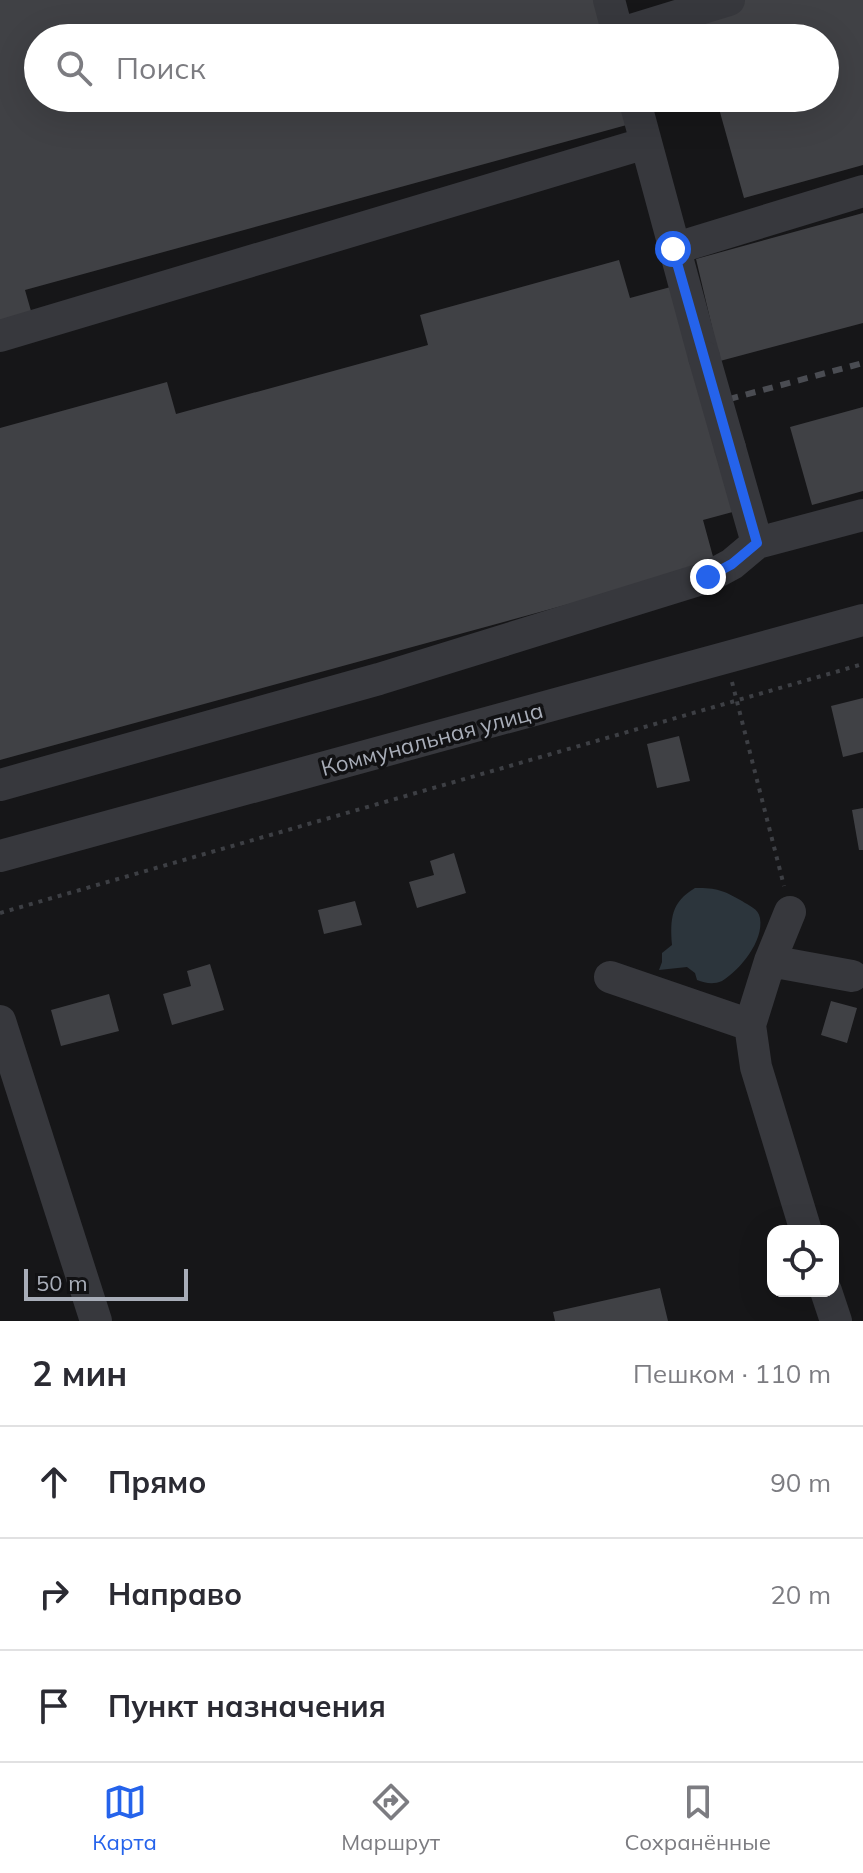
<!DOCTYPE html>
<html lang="ru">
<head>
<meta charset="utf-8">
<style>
  :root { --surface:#fff; --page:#f2f2f3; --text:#2b2b33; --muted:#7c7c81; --line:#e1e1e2; --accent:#2563eb }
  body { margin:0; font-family:Mulish,sans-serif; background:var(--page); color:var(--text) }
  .controls { position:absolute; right:24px; bottom:24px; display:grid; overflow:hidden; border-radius:16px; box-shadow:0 8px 32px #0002 }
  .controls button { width:72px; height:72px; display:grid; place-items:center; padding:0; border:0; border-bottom:2px solid var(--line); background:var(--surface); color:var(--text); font:40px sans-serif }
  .scale { position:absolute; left:24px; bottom:20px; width:164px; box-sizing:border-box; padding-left:8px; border:4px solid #a8adb8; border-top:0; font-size:22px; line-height:28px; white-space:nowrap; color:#a8adb8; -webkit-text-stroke:6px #111113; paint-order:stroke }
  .stop { position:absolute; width:24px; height:24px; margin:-18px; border:6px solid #2563eb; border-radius:50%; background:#fff }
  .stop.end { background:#2563eb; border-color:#fff; box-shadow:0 2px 8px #0008 }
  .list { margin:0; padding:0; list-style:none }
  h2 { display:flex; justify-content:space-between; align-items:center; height:104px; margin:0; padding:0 32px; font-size:34px }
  h2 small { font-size:26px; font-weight:400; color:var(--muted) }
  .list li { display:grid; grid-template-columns:52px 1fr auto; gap:24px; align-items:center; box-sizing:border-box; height:112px; padding:0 32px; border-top:2px solid var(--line) }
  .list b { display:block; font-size:30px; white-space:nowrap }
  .list em { font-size:26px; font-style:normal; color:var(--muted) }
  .icon { flex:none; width:44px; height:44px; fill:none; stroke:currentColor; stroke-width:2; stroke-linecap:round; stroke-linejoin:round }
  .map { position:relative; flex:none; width:863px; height:1321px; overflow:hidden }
  .search { position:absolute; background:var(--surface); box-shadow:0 8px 32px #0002; left:24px; right:24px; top:24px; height:88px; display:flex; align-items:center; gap:20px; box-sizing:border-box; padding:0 28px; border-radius:44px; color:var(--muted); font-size:30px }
  .sheet { height:440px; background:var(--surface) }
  nav { display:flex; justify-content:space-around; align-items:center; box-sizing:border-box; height:112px; border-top:2px solid var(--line); background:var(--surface); font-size:22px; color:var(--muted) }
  nav a { display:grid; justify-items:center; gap:4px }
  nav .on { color:var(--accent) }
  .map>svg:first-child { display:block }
  .water { fill:#2c353c }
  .building { fill:#404145 }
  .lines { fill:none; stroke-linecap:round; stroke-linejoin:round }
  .path { stroke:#3d3f44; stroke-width:4; stroke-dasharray:4 6; stroke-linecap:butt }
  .minor { stroke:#37383d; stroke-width:32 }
  .rail { stroke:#4a4c52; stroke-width:6; stroke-dasharray:10 8; stroke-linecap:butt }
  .minor-bridge { stroke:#37383d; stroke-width:32 }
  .route { stroke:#2563eb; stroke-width:10 }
  .labels { text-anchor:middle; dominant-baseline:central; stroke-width:7; stroke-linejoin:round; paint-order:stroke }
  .street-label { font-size:22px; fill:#a8adb8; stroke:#111113 }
</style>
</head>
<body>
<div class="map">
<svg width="863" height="1321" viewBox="0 0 863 1321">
  <rect width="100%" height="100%" fill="#161618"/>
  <path class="water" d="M695 888C718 888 722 890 742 901 749 906 758 908 760 918 764 941 740 970 722 981 713 985 705 983 697 980L695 973 687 967 659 970 662 962V953L672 945C670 919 671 902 695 888Z"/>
  <path class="building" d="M0 0H600L610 38H38V98H627L634 123 25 290 35 325 0 335Z
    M745 0H863V165L744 198 716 98H825V38H700L693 14Z
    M863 213V323L720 361 696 259Z
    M619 260 630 298 678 285 740 510 703 520 715 564 0 760V428L167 382 176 414 428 345 420 315Z
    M863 407V491L812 505 790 427Z
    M863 698V752L843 757 831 706Z
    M679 736 690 781 657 788 647 744Z
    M863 808V850H859L852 810Z
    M454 853 466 893 417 908 409 882 434 875 430 861Z
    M355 901 362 925 324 934 318 910Z
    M210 964 224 1010 172 1025 163 994 191 986 187 971Z
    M109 994 119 1031 61 1046 51 1010Z
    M831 1001 857 1008 847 1043 821 1035Z
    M660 1288 668 1321H555L553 1312Z"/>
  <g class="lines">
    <path class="path" d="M732 682 784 886
      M0 913 863 664"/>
    <path class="minor" d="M609 0 619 38
      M618 34 729 0
      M634 98 704 357
      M673 249 863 191
      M0 336 646 143
      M730 448 757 543
      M0 785 379 679 708 577 732 564 757 543 863 515
      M0 856 863 620
      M790 912 770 961 750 1025 756 1067 806 1231
      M770 961 852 976
      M610 977 750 1025
      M0 1021 96 1321
      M826 1291 836 1321"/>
    <path class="rail" d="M711 404 863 363"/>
    <path class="minor-bridge" d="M704 357 730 448"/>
  </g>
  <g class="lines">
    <path class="route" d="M673 249 757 543 732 564 708 577"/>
  </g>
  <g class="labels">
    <g class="street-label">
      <text transform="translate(432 739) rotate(-15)">Коммунальная улица</text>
    </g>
  </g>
</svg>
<div class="controls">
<button><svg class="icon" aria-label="locate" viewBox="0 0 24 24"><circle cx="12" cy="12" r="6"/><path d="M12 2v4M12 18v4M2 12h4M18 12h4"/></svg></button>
</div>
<div class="scale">50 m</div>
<div class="stop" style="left:673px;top:249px"></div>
<div class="stop end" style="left:708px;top:577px"></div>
<div class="search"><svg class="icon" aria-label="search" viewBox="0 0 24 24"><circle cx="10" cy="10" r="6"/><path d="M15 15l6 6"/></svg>Поиск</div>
</div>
<section class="sheet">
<h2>2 мин<small>Пешком · 110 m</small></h2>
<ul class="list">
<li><svg class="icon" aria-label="ahead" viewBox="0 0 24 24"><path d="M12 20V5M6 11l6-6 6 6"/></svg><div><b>Прямо</b></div><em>90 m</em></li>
<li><svg class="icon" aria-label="right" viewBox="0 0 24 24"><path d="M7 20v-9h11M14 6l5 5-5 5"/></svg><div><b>Направо</b></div><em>20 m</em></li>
<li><svg class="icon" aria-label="arrive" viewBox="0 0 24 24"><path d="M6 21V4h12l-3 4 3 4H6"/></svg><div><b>Пункт назначения</b></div></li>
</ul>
</section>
<nav>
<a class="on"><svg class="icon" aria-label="map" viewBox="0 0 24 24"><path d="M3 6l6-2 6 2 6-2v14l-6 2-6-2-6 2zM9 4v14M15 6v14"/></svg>Карта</a>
<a><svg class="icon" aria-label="directions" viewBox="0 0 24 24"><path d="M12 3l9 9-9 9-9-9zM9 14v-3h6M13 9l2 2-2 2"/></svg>Маршрут</a>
<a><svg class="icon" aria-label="saved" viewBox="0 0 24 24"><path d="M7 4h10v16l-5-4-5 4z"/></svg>Сохранённые</a>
</nav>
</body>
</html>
